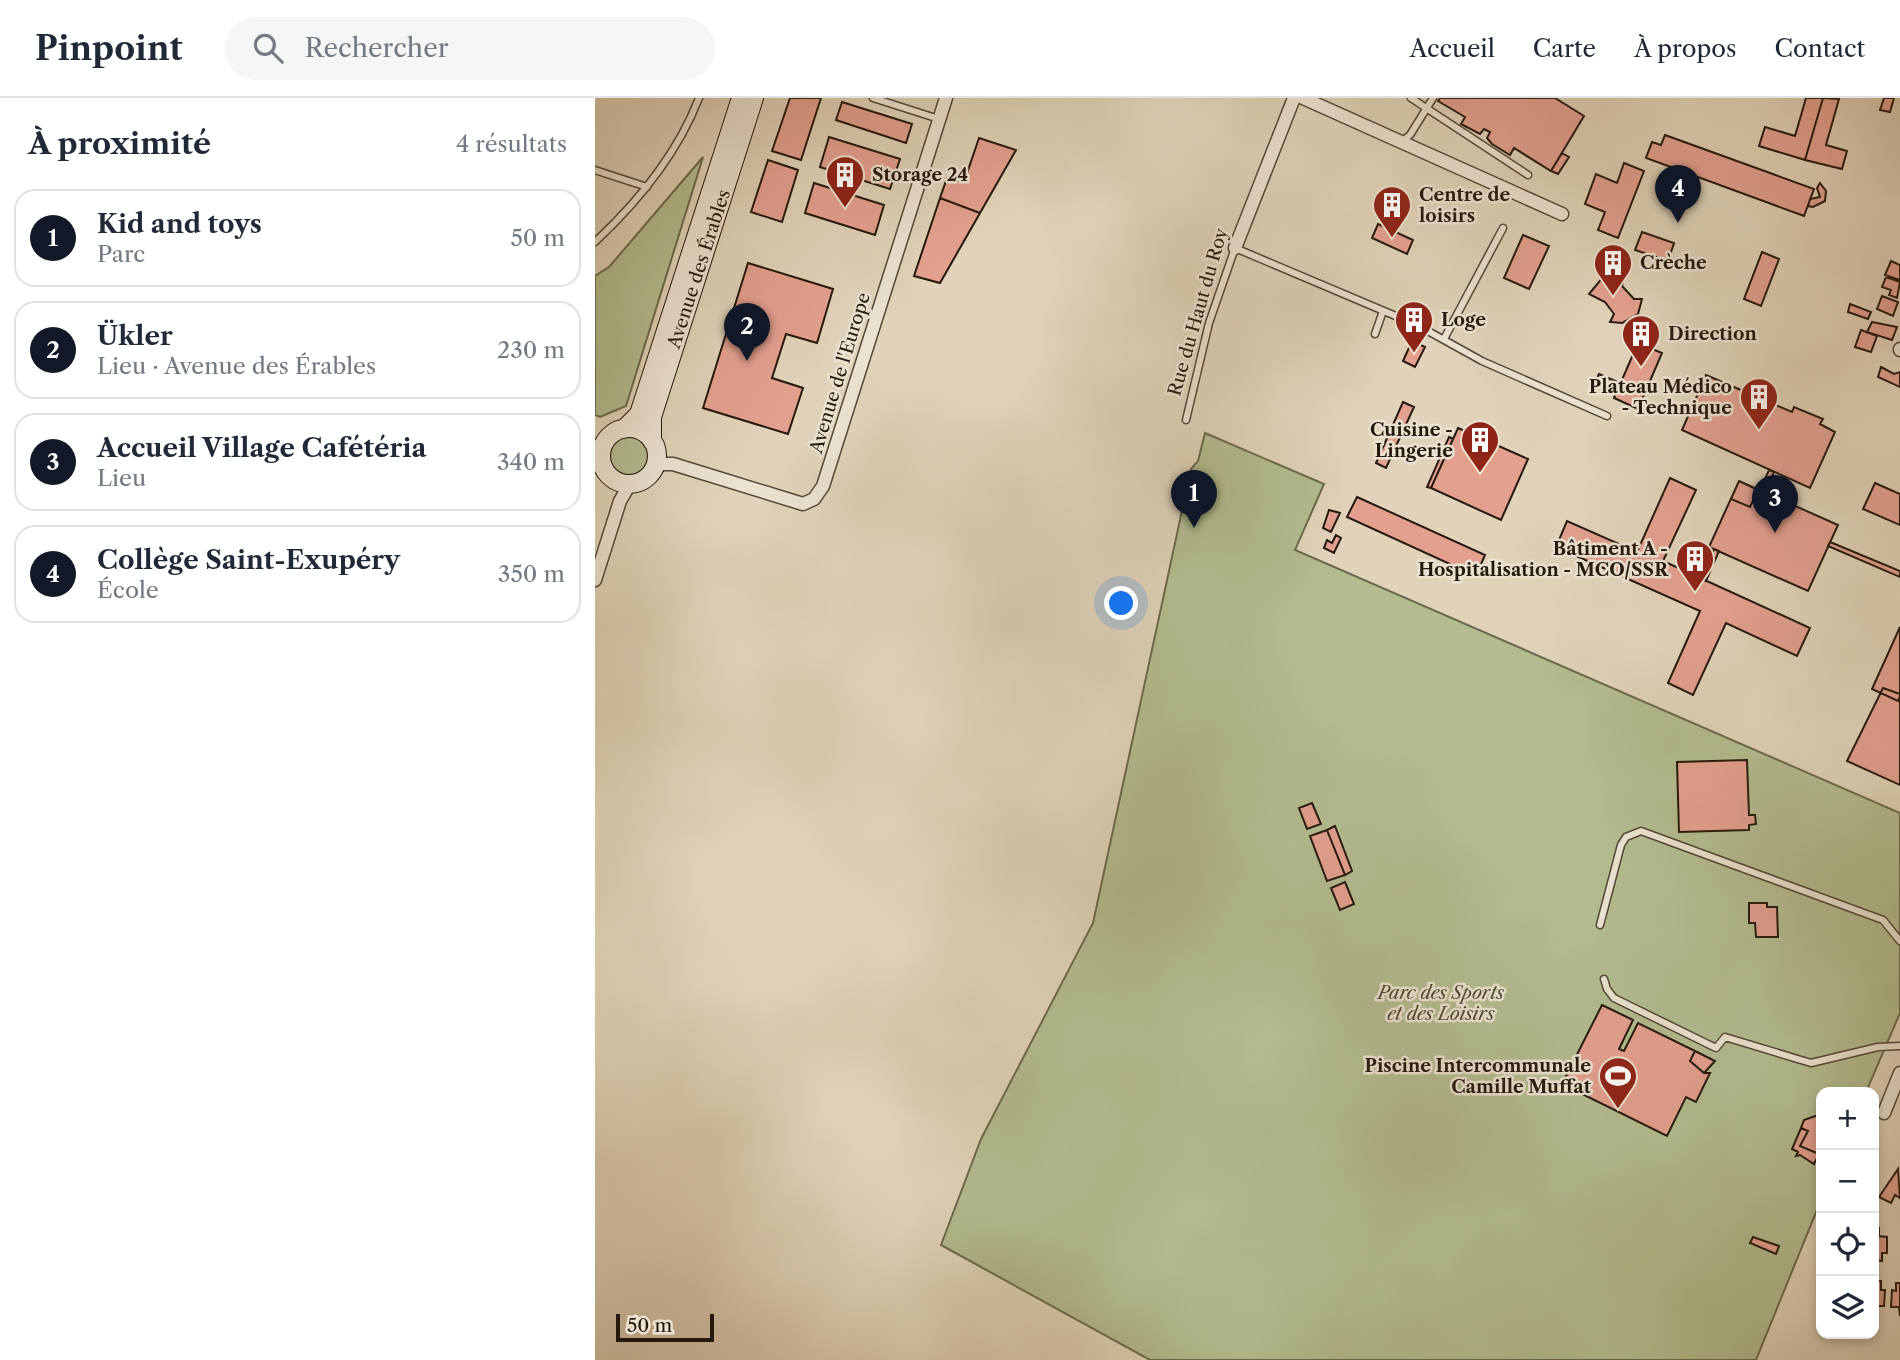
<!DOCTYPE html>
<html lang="fr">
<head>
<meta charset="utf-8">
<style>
  :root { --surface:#fff; --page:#f6f6f7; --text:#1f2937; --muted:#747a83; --line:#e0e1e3; --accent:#111827 }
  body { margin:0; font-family:"Libre Caslon Text",serif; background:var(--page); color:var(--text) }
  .controls { position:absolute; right:21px; bottom:21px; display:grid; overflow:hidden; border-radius:14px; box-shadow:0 4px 10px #0003 }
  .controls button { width:63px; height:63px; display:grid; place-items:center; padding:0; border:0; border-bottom:2px solid var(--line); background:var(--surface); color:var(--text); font:35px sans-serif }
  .scale { position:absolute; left:21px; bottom:18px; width:98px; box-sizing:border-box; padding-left:7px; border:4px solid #25190d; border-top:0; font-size:19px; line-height:24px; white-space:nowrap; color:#25190d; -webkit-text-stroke:5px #ebe2d2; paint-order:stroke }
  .you { position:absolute; left:527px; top:506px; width:24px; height:24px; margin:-18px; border:5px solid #fff; border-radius:50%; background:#1a73e8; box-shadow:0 0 0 10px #1a73e833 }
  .badge { display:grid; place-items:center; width:46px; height:46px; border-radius:50%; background:var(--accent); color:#fff; font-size:23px; font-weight:700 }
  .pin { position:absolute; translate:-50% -58px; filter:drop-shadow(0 2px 4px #0008) }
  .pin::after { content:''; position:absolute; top:37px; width:24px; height:21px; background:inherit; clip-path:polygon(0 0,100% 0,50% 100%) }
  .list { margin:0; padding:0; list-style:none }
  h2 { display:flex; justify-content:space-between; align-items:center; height:91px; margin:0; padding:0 28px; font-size:30px }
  h2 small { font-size:23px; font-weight:400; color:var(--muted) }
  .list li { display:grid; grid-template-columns:46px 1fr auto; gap:21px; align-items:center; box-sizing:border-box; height:98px; margin:0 14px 14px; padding:0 14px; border:2px solid var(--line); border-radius:21px }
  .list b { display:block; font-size:26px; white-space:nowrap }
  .list p { margin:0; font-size:23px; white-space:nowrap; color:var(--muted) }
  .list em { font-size:23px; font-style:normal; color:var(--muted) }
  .icon { flex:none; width:38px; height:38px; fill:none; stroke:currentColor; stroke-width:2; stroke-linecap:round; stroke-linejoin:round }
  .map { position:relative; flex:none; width:1305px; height:1262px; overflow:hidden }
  header { display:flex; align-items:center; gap:42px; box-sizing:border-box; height:98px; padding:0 35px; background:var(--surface); border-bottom:2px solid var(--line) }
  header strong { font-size:33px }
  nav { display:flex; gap:38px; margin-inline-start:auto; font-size:24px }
  .search { width:490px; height:63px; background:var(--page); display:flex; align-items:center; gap:18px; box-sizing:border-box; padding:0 24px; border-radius:38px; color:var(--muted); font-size:26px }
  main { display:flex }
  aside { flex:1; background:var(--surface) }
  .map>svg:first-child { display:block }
  .green { fill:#b2bc8f; stroke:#6c6a4e; stroke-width:2 }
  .building { fill:#e3a08f; stroke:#25190d; stroke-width:2 }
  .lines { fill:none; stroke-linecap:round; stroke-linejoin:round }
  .lane-casing { stroke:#544838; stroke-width:9 }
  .street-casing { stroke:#544838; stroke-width:15 }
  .secondary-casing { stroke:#25190d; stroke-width:20 }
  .lane { stroke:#ebe2d2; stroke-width:6 }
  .street { stroke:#ebe2d2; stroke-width:12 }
  .secondary { stroke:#ebe2d2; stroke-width:18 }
  .labels { text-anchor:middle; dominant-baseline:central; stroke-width:5; stroke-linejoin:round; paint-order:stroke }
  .poi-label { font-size:18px; font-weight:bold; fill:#25190d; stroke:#ebe2d2; text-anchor:start }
  .street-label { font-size:18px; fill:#25190d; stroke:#ebe2d2 }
  .park-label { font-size:18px; font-style:italic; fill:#4f4a34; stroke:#ebe2d2 }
</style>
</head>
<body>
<header>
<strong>Pinpoint</strong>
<div class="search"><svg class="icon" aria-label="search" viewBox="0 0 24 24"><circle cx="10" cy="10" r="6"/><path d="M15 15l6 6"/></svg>Rechercher</div>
<nav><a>Accueil</a><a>Carte</a><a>À propos</a><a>Contact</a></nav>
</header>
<main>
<aside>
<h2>À proximité<small>4 résultats</small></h2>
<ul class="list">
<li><span class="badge">1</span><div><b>Kid and toys</b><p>Parc</p></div><em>50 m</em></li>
<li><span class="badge">2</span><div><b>Ükler</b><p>Lieu · Avenue des Érables</p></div><em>230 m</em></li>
<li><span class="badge">3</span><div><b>Accueil Village Cafétéria</b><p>Lieu</p></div><em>340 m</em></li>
<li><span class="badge">4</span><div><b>Collège Saint-Exupéry</b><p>École</p></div><em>350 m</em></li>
</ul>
</aside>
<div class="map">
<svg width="1305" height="1262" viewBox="0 0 1305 1262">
  <rect width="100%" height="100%" fill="#e0d3b9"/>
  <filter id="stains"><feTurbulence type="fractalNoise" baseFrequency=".00286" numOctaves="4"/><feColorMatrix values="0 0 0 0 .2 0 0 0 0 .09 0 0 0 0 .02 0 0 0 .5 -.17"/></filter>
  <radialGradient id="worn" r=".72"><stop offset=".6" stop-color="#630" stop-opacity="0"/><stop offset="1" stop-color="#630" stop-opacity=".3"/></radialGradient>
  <path class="green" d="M108 59 31 308 5 319 0 317V178L14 169Z
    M610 335 729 386 700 452 1305 715V915L1271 994H1226V1102L1161 1262H555L346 1147 386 1041 498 825 596 371 603 363Z
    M15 358a19 19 0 1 1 38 0a19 19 0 1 1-38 0Z"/>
  <path class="building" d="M195 0H226L206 62 177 53Z
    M845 0H960L989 18 956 73 919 50 915 57 897 46 892 40 895 34 889 31 885 36 866 26 870 19 843 3Z
    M1211 0H1228L1210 62 1164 48 1170 29 1200 38Z
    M1228 0 1244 1 1231 47 1252 53 1247 71 1210 62Z
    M1289 0H1299L1295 14 1285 12Z
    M247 4 317 26 311 45 241 22Z
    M1070 37 1219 91 1209 118 1051 60 1057 44 1066 47Z
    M234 39 305 61 295 91 225 69Z
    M384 40 421 52 385 115 345 100 352 80 369 84Z
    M967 55 974 59 963 76 956 73Z
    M173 62 203 72 187 124 156 114Z
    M1029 65 1049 73 1023 140 1003 132 1010 114 990 106 1001 76 1022 85Z
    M219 85 289 107 280 137 210 115Z
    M1225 85 1231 93 1230 103 1218 109 1213 108 1215 101 1225 99 1222 90Z
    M345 100 385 115 345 185 319 178Z
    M783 126 818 142 812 156 777 140Z
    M1047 134 1079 145 1073 163 1040 152Z
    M928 137 954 148 934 191 909 180Z
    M1167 154 1184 161 1166 208 1149 201Z
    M1296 163 1305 167V182L1290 177Z
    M153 165 238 191 222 245 191 236 177 280 208 290 193 336 108 310Z
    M1021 175 1029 178 1027 188 1039 201H1047L1043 216 1027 225 1015 224 1019 216 1010 204 994 196 1008 179Z
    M1291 179 1305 184 1302 200 1294 197 1296 192 1287 189Z
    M1287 198 1303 204 1298 218 1282 211Z
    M1255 206 1276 214 1273 221 1253 214Z
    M1277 224 1302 229 1297 242 1272 234Z
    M1266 232 1282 238 1276 254 1260 249Z
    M817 243 830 249 820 269 808 263Z
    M1043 245 1067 255 1043 311 1019 300Z
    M1286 269 1299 276 1305 274V289L1283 279Z
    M1004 276 1025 285 1023 292 1001 282Z
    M1111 277 1197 314 1199 309 1228 321 1225 326 1240 334 1215 390 1087 332Z
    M808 304 819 309 791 370 781 365Z
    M863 330 933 361 906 422 836 390Z
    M854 339 858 341 836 390 832 389Z
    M1174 372 1179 374 1170 395 1165 392Z
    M1075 380 1101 392 1068 463 1215 530 1202 558 1131 525 1098 597 1073 585 1105 513 961 449 972 423 1042 454Z
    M1144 383 1163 392 1155 409 1136 401Z
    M1144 383 1243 427 1213 493 1114 449Z
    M1280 385 1305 396V427L1268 411Z
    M762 399 890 457 881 478 752 419Z
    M734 412 745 415 736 434 728 430Z
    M741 437 746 440 739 455 729 450 732 442 737 445Z
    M1235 444 1305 473V479L1233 448Z
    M1119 451 1124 453 1111 483 1105 481Z
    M1305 529V598L1303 603 1277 591Z
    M1288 590 1305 596V687L1252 663Z
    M1152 662 1154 717H1160L1161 726 1154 727V732L1084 734 1082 664Z
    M717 705 726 726 712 731 704 710Z
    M740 728 757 773 750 777 732 732Z
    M732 732 750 777 732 783 715 738Z
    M750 784 759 806 745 812 736 790Z
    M1154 805H1172V809H1182L1183 839H1161L1160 825H1154Z
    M1007 907 1038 922 1024 951 1029 953 1043 925 1100 953 1095 963 1109 975H1115L1101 1004 1091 999 1072 1038 967 986Z
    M1100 953 1120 963 1109 975 1095 963Z
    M1226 1016V1045L1224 1056 1205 1048 1213 1033 1206 1030 1209 1022Z
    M1206 1030 1213 1033 1205 1048 1224 1056 1219 1066 1205 1057 1201 1058 1203 1054 1197 1051Z
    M1303 1071 1305 1100 1300 1097 1296 1105 1284 1099Z
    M1279 1130H1284V1138L1292 1139V1155H1287V1163L1279 1162Z
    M1158 1139 1184 1148 1181 1156 1155 1145Z
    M1279 1183H1286V1192H1290L1289 1208H1281L1280 1216Z
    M1301 1185H1305V1218L1304 1209H1296L1297 1192 1301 1193Z"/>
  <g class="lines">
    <defs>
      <path id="lane" d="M278 0 344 21
        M816 0 933 77
        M806 44 815 37 838 0
        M0 72 52 89
        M0 144C44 103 82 57 104 0
        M780 236 788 213
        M849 241 908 130
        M591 322 614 225 640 150 822 227 887 263 1012 318
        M1005 827 1026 747 1031 739 1046 733 1288 822 1305 843
        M1009 881 1012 891 1019 900 1121 950 1130 939 1216 965 1283 949 1305 948"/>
      <path id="street" d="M708 0 967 116
        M640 150 699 0
        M1305 252V251
        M61 366H78L208 406 219 401 228 388 351 0
        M0 482 25 403 35 386
        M1289 1015 1305 975"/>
      <path id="secondary" d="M6 358a28 28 0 1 1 56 0a28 28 0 1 1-56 0Z
        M29 331 44 316 146 0
        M57 343V319L159 0"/>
    </defs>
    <use href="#lane" class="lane-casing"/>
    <use href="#street" class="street-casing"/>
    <use href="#secondary" class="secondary-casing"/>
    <use href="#lane" class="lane"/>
    <use href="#street" class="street"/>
    <use href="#secondary" class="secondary"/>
  </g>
  <defs>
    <symbol id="building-pin" viewBox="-11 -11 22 30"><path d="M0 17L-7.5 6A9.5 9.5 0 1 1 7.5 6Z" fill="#8f2418" stroke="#ebe2d2"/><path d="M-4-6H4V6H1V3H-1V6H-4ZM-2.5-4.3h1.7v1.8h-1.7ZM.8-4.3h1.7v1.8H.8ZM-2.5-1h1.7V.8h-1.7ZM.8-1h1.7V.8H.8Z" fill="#fff"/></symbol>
    <symbol id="stadium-pin" viewBox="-11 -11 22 30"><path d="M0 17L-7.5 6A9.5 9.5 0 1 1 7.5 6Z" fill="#8f2418" stroke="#ebe2d2"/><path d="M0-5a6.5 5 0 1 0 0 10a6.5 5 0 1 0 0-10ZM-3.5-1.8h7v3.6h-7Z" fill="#fff"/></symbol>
  </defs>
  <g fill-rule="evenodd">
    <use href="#building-pin" x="228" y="55" width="44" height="60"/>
    <use href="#building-pin" x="775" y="85" width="44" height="60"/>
    <use href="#building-pin" x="996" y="143" width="44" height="60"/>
    <use href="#building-pin" x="797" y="200" width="44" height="60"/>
    <use href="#building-pin" x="1024" y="214" width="44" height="60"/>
    <use href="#building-pin" x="1142" y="277" width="44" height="60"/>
    <use href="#building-pin" x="863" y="320" width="44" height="60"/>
    <use href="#building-pin" x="1078" y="439" width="44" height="60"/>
    <use href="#stadium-pin" x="1001" y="956" width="44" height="60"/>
  </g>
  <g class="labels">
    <g class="poi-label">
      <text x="277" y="77">Storage 24</text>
      <text x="824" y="97">Centre de<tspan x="824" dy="21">loisirs</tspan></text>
      <text x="1045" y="165">Crèche</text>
      <text x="846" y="222">Loge</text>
      <text x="1073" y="236">Direction</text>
      <text x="1137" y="289" text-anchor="end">Plateau Médico<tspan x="1137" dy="21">- Technique</tspan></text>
      <text x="858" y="332" text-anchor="end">Cuisine -<tspan x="858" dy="21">Lingerie</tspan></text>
      <text x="1073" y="451" text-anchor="end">Bâtiment A -<tspan x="1073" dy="21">Hospitalisation - MCO/SSR</tspan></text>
      <text x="996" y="968" text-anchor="end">Piscine Intercommunale<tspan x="996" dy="21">Camille Muffat</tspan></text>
    </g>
    <g class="street-label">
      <text transform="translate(104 171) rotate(-72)">Avenue des Érables</text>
      <text transform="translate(603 214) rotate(-74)">Rue du Haut du Roy</text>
      <text transform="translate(245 275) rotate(-73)">Avenue de l'Europe</text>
    </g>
    <g class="park-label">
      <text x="846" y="895">Parc des Sports<tspan x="846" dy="21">et des Loisirs</tspan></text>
    </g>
  </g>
  <rect width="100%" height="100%" filter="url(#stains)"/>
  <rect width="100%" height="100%" fill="url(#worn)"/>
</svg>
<div class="controls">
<button>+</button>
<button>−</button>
<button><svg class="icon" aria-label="locate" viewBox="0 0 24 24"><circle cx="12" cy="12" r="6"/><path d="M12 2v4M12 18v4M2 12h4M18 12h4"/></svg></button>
<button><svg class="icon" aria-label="layers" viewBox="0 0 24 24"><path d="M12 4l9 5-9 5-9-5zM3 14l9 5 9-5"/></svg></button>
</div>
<div class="scale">50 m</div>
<div class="you"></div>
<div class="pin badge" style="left:599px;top:430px">1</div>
<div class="pin badge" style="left:152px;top:263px">2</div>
<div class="pin badge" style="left:1180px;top:435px">3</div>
<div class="pin badge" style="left:1083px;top:125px">4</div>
</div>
</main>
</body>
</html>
